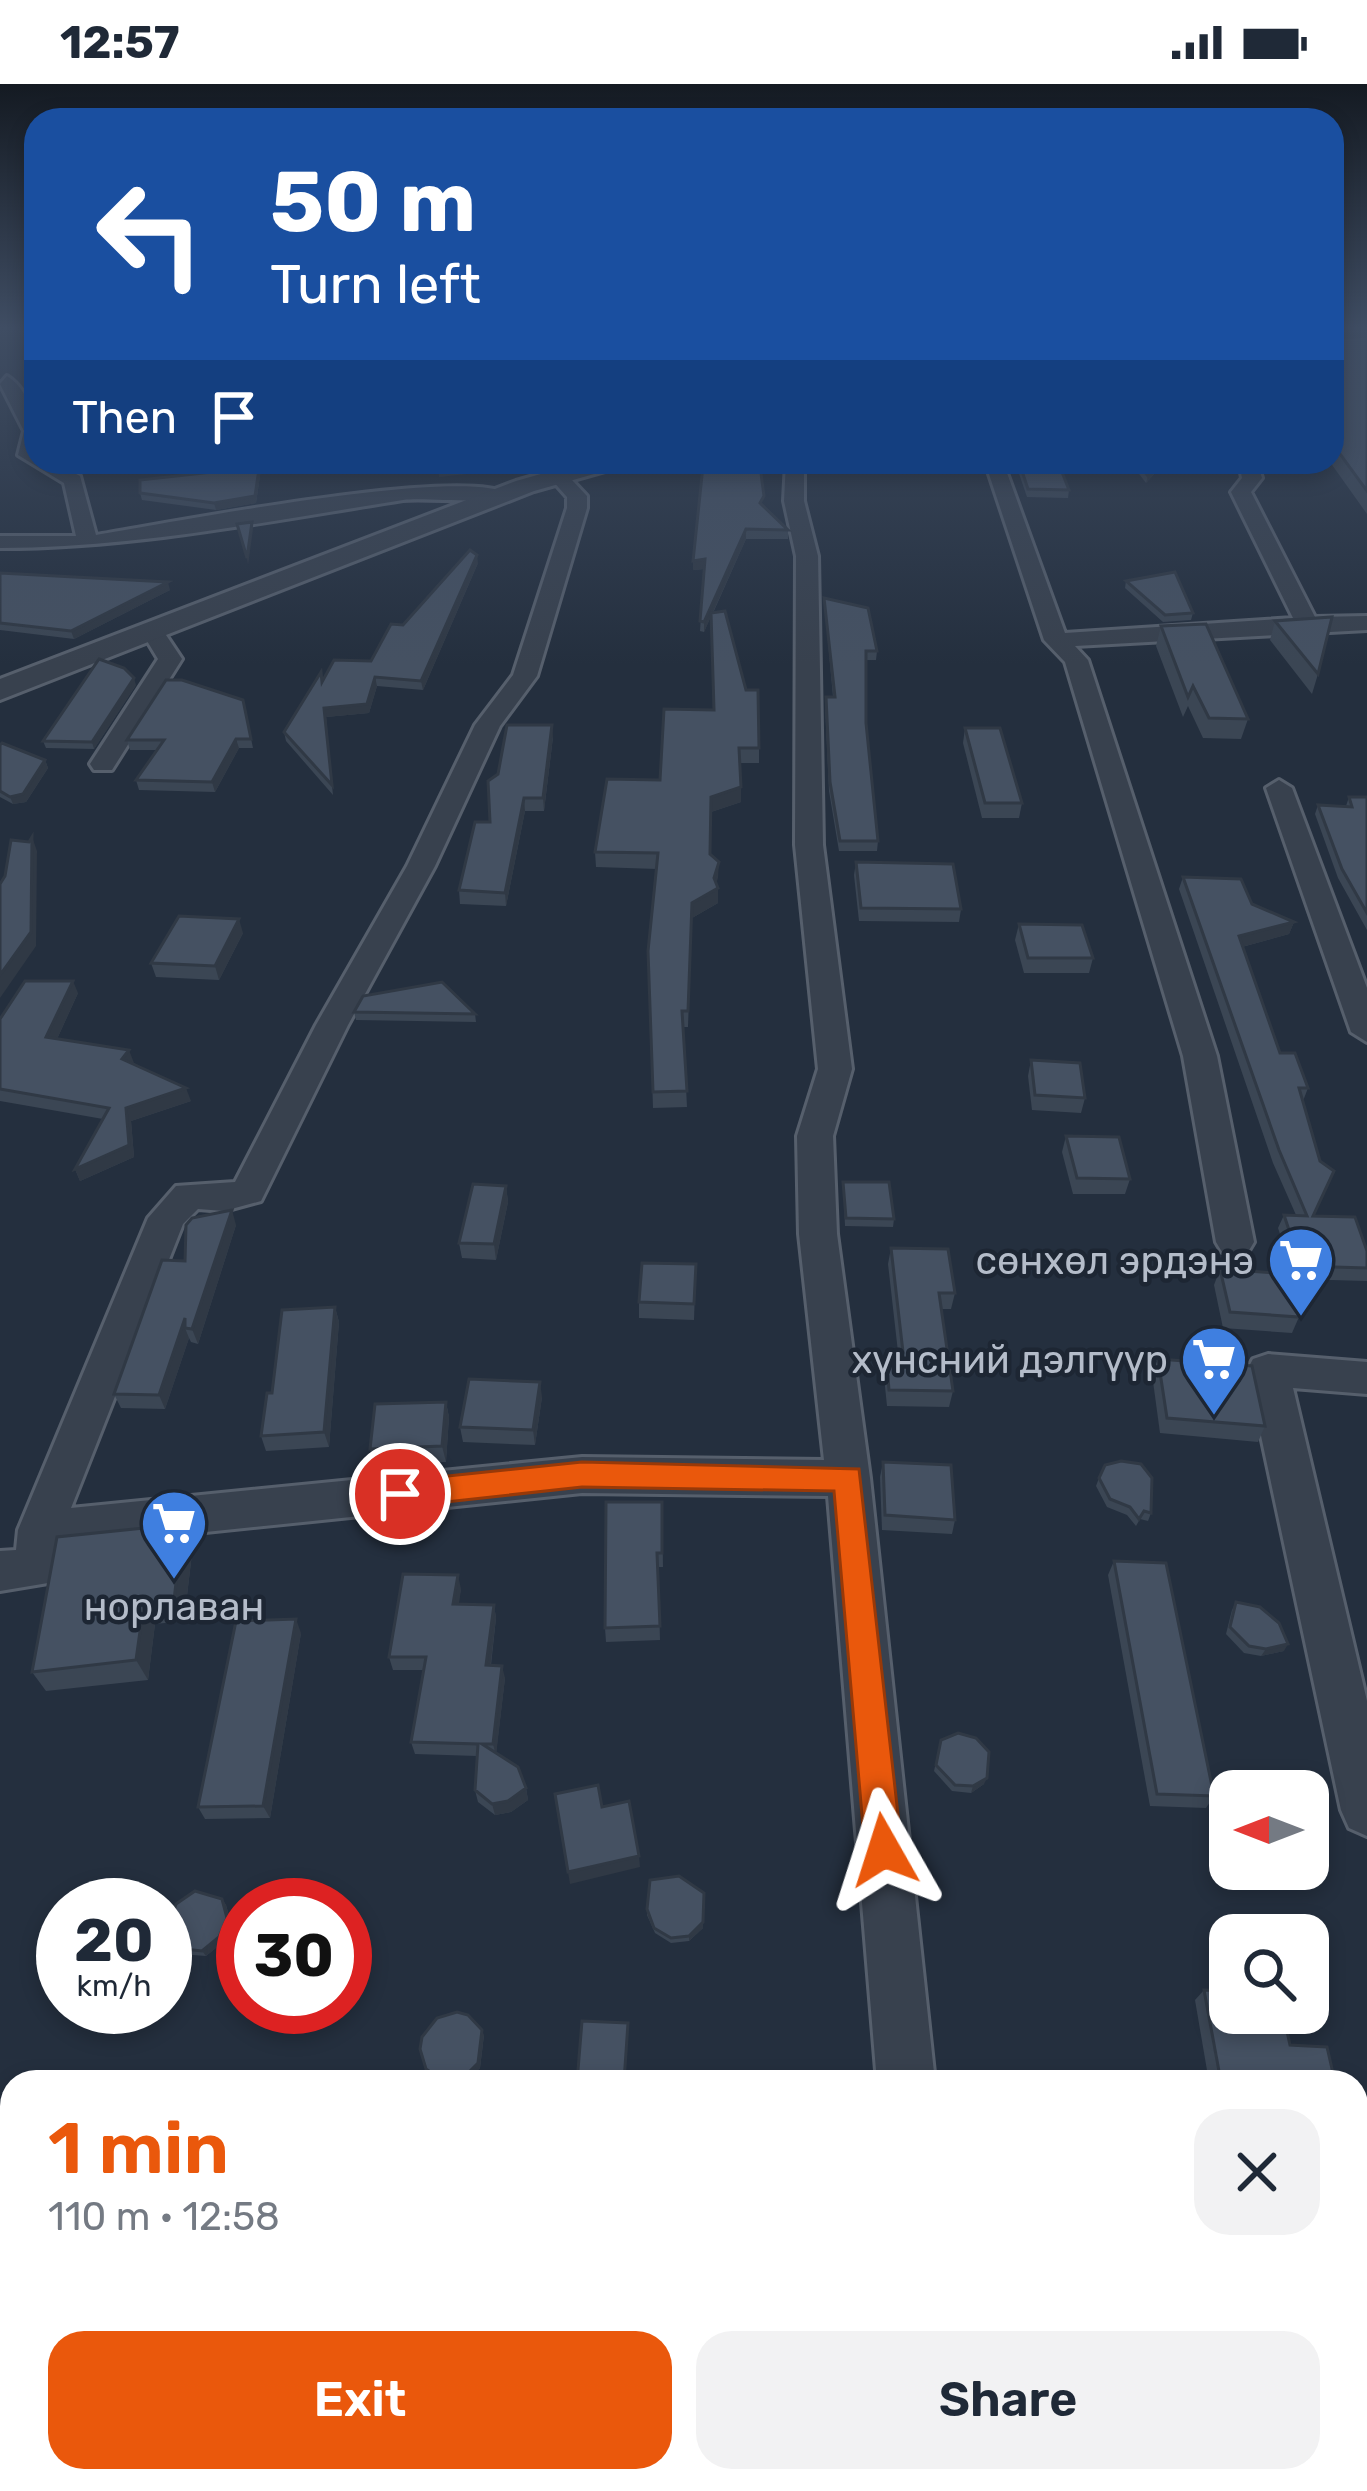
<!DOCTYPE html>
<html lang="en">
<head>
<meta charset="utf-8">
<style>
	body { margin:0; font-family:Rubik,sans-serif; background:#f2f2f3; color:#1f2937; height:100vh; display:flex; flex-direction:column; font-size:45px; white-space:nowrap }
	* { box-sizing:border-box; margin:0 }
	p { font-size:39px; color:#747a83 }
	.icon { flex:none; width:66px; height:66px; fill:none; stroke:currentColor; stroke-width:2; stroke-linecap:round; stroke-linejoin:round }
	.map { position:relative; flex:1; overflow:hidden }
	.side { position:absolute; left:0px; top:1986px; width:1368px; height:423px; display:flex; flex-direction:column; background:#fff; border-radius:36px 36px 0 0; box-shadow:0 6px 18px #0003 }
	.side>* { flex:none }
	.hud { position:absolute; left:24px; top:24px; width:1320px; height:366px; border-radius:36px; box-shadow:0 6px 18px #0003; background:#1a4fa0; color:#fff; overflow:hidden }
	.needle { width:78px; rotate:270deg }
	.buttons { position:absolute; left:1209px; top:1686px; display:grid; gap:24px }
	.buttons a { display:grid; place-items:center; width:120px; height:120px; border-radius:24px; background:#fff; box-shadow:0 6px 18px #0003; font-size:60px }
	.speed { position:absolute; left:36px; top:1794px; display:flex; gap:24px; font-size:60px; font-weight:700; text-align:center }
	.speed>* { display:grid; place-content:center; width:156px; height:156px; border-radius:50%; background:#fff; box-shadow:0 6px 18px #0003; line-height:1 }
	.speed small { font-size:30px; font-weight:400 }
	.speed .limit { border:18px solid #d22; background:#fff; color:#111 }
	.pin { position:absolute; display:grid; place-items:center; width:102px; height:102px; color:#fff; margin:-51px; border:6px solid #fff; border-radius:50%; box-shadow:0 3px 12px #0007 }
	.me { position:absolute; width:132px; margin:-66px; rotate:354deg; stroke-linejoin:round; filter:drop-shadow(0 0 9px #0008) }
	.turn { display:flex; align-items:center; gap:42px; height:252px; padding:0 48px; font-size:54px }
	.turn .icon { width:156px; height:156px; stroke-width:2.5 }
	.turn b { display:block; font-size:84px; line-height:102px }
	.then { display:flex; align-items:center; height:114px; padding:0 48px; background:#0003; gap:24px; font-size:45px }
	.round { display:grid; place-items:center; flex:none; width:126px; height:126px; border-radius:36px; background:#f2f2f3 }
	.overview { display:flex; align-items:center; justify-content:space-between; height:204px; padding:0 48px }
	h1 { font-size:72px; font-weight:600; line-height:90px; color:#ea580c }
	.action { display:flex; gap:24px; margin-top:auto; padding:24px 48px }
	.action a { flex:1; height:138px; border-radius:36px; background:#ea580c; color:#fff; font-size:48px; font-weight:600; line-height:138px; text-align:center }
	.action a+a { background:#f2f2f3; color:#1f2937 }
	.status { display:flex; justify-content:space-between; align-items:center; height:84px; padding:0 60px; background:#fff; direction:ltr }
	.status svg { height:33px; fill:currentColor }
	.map>svg:first-child { display:block }
	.lines { fill:none; stroke-linecap:round; stroke-linejoin:round }
	.minor-casing { stroke:#565f6c; stroke-width:6 }
	.tertiary-casing { stroke:#565f6c; stroke-width:6 }
	.minor { fill:#38414e; fill-rule:evenodd }
	.tertiary { fill:#38414e; fill-rule:evenodd }
	.wall { fill:#3b4654 }
	.shaded-wall { fill:#303945 }
	.building { fill:#455162; stroke:#303945; stroke-width:3 }
	.route { fill:#ea580c; stroke:#983908; stroke-width:3 }
	.labels { text-anchor:middle; stroke-width:9; stroke-linejoin:round; paint-order:stroke }
	.poi-label { font-size:39px; fill:#b4bcc9; stroke:#1d2633; text-anchor:end }
</style>
</head>
<body>
<div class="status"><b>12:57</b><svg viewBox="0 0 49 12"><path d="M0 12V9h3v3zM5 12V6h3v6zM10 12V3h3v9zM15 12V0h3v12zM26 1h20v11H26zM47 4h2v5h-2z"/></svg></div>
<div class="map">
<svg width="1367" height="2407" viewBox="0 0 1367 2407">
	<rect width="100%" height="100%" fill="#242f3e"/>
	<g class="lines">
		<g class="minor-casing">
			<g id="minor">
				<path d="M 7,292 C 35,310 36,347 36,378 L 53,378 L 80,392 L 96,451 C 164,440 468,380 511,411 C 496,422 428,413 403,416 C 269,437 135,464 0,464 L 0,452 L 76,452 L 64,399 L 18,371 L 24,347 L 0,300 Z"/>
				<polygon points="536,378 555,378 587,412 587,424 537,592 500,642 435,782 348,941 261,1117 224,1127 198,1125 183,1140 71,1424 582,1373 824,1376 799,1150 797,1052 818,985 795,761 796,472 784,417 786,378 804,378 804,417 818,472 823,761 852,985 833,1052 837,1150 870,1394 935,1998 877,1998 828,1412 582,1409 62,1463 54,1498 0,1507 0,1467 16,1466 18,1446 148,1134 176,1102 235,1098 316,941 407,782 475,641 513,591 567,424 567,413"/>
				<polygon points="985,378 1003,378 1065,549 1293,534 1231,408 1242,394 1239,378 1257,378 1262,394 1251,408 1315,533 1367,532 1367,546 1075,562 1088,576 1217,972 1254,1158 1248,1168 1235,1172 1222,1168 1216,1158 1183,972 1065,578 1044,556"/>
				<polygon points="152,540 160,542 182,575 112,686 94,686 90,680 158,575 141,547"/>
				<polygon points="1279,696 1292,704 1367,904 1367,958 1351,948 1266,704"/>
				<polygon points="1268,1270 1367,1278 1367,1310 1293,1304 1367,1617 1367,1752 1349,1744 1341,1726 1247,1286 1253,1275"/>
				<rect x="889" y="2397" width="68" height="10"/>
			</g>
		</g>
		<g class="tertiary-casing">
			<polygon id="tertiary" points="583,378 622,378 619,383 534,407 0,616 0,595 516,397"/>
		</g>
		<use href="#minor" class="minor"/>
		<use href="#tertiary" class="tertiary"/>
	</g>
	<g class="wall">
		<polygon points="1332,251 1336,255 1367,252 1367,430 1330,378 1332,378"/>
		<polygon points="1015,378 1058,378 1069,406 1068,414 1027,413"/>
		<polygon points="1130,378 1165,378 1146,399"/>
		<polygon points="261,385 256,419 216,426 142,416 140,409"/>
		<polygon points="763,422 788,446 788,455 746,455 713,529 759,664 759,679 740,679 741,718 711,728 710,770 719,778 716,800 718,804 718,819 692,834 688,943 683,943 687,1023 653,1024 648,867 657,785 596,783 595,768 660,696 713,626 711,532 704,548 700,547 704,485 693,486"/>
		<polygon points="478,479 423,606 377,602 369,629 326,633 333,711 286,657 284,648 322,598 371,577 403,541"/>
		<polygon points="0,489 170,506 74,555 0,546"/>
		<polygon points="1126,497 1193,529 1191,536 1163,538 1125,504"/>
		<polygon points="824,514 877,567 876,576 866,576 866,639 878,757 877,767 839,767 829,707 825,622 826,613 833,613"/>
		<polygon points="1275,537 1318,590 1312,610 1270,556"/>
		<polygon points="1161,542 1248,635 1241,655 1203,654 1188,622 1183,633 1156,562"/>
		<polygon points="136,601 94,665 46,664 43,657"/>
		<polygon points="243,616 253,664 239,664 215,708 139,706 136,696 157,666 130,666 127,656"/>
		<polygon points="965,644 1022,719 1019,734 982,734 963,659"/>
		<polygon points="553,653 544,727 525,727 506,822 460,820 459,806 490,738"/>
		<polygon points="0,661 45,676 48,684 26,718 13,720 0,713"/>
		<polygon points="1349,713 1367,713 1367,846 1338,794 1315,730 1318,721 1346,722"/>
		<polygon points="856,778 961,825 959,838 859,837 854,791"/>
		<polygon points="1183,793 1294,838 1289,850 1242,863 1280,969 1308,1004 1303,1017 1313,1132 1367,1167 1367,1197 1295,1195 1278,1144 1284,1131 1296,1131 1273,1079 1179,805"/>
		<polygon points="1019,840 1093,874 1089,889 1024,889 1015,856"/>
		<polygon points="243,849 219,896 156,893 151,879"/>
		<polygon points="78,909 57,955 134,979 191,1017 131,1037 134,1073 80,1097 75,1085 103,1035 0,1017 0,935"/>
		<polygon points="354,928 475,930 476,938 356,936"/>
		<polygon points="1031,976 1085,1014 1081,1029 1032,1026 1028,992"/>
		<polygon points="1066,1052 1130,1095 1125,1110 1073,1110 1062,1068"/>
		<polygon points="843,1098 894,1135 893,1143 845,1142"/>
		<polygon points="506,1102 508,1118 496,1176 462,1174 459,1159"/>
		<polygon points="236,1141 198,1260 191,1258 189,1254 165,1325 121,1324 114,1310 185,1177"/>
		<polygon points="891,1164 955,1209 951,1225 941,1225 953,1307 949,1323 887,1322 883,1283 886,1268 898,1268 888,1180"/>
		<polygon points="696,1180 694,1236 639,1234 639,1218"/>
		<polygon points="1220,1185 1299,1233 1292,1249 1223,1244 1214,1201"/>
		<polygon points="335,1223 339,1238 329,1363 266,1367 261,1352 272,1309"/>
		<polygon points="1158,1275 1265,1342 1258,1358 1160,1349 1152,1290"/>
		<polygon points="542,1313 535,1361 463,1358 460,1343"/>
		<polygon points="446,1318 449,1333 446,1378 374,1380 370,1365"/>
		<polygon points="883,1378 955,1436 952,1450 882,1446 880,1393"/>
		<polygon points="1099,1394 1151,1429 1148,1437 1140,1435 1136,1442 1127,1431 1107,1423 1096,1402"/>
		<polygon points="662,1418 663,1483 658,1483 660,1556 606,1558 605,1544"/>
		<polygon points="183,1440 193,1461 184,1537 155,1540 148,1596 46,1607 32,1588"/>
		<polygon points="1114,1477 1214,1712 1206,1724 1150,1722 1108,1491"/>
		<polygon points="461,1505 458,1520 494,1521 496,1534 491,1581 505,1594 496,1669 526,1704 528,1716 511,1728 495,1731 478,1718 475,1706 477,1672 415,1670 411,1658 424,1586 393,1586 389,1573"/>
		<polygon points="1236,1518 1284,1567 1261,1572 1244,1569 1226,1550 1232,1526"/>
		<polygon points="301,1549 270,1734 205,1735 198,1723"/>
		<polygon points="941,1656 984,1700 971,1709 952,1707 934,1687"/>
		<polygon points="222,1815 226,1821 231,1839 223,1858 206,1872 179,1870 175,1864"/>
		<polygon points="647,1825 703,1844 689,1857 671,1859 655,1849 647,1831"/>
		<polygon points="1204,1906 1290,1961 1335,1998 1209,1998 1195,1916"/>
		<polygon points="484,1951 480,1984 465,1998 440,1998 428,1990 426,1985"/>
		<polygon points="972,2397 1160,2397 1161,2407 973,2407"/>
	</g>
	<g class="shaded-wall">
		<polygon points="1332,243 1367,243 1332,249"/>
		<polygon points="260,378 261,385 256,419 216,426 214,419"/>
		<polygon points="485,378 486,388 439,393 438,382"/>
		<polygon points="1160,378 1165,378 1146,399 1148,392"/>
		<polygon points="252,438 253,445 248,481 247,474"/>
		<polygon points="746,445 746,455 704,548 704,538"/>
		<polygon points="477,471 478,479 423,606 421,597"/>
		<polygon points="705,475 704,485 693,486 693,477"/>
		<polygon points="168,498 170,506 74,555 71,547"/>
		<polygon points="375,593 377,602 369,629 326,633 333,711 324,624"/>
		<polygon points="134,594 136,601 94,665 92,658"/>
		<polygon points="552,641 553,653 544,727 543,714"/>
		<polygon points="236,655 239,664 215,708 212,698"/>
		<polygon points="45,676 48,684 26,718 13,720 10,713"/>
		<polygon points="741,703 741,718 711,728 711,713"/>
		<polygon points="524,714 525,727 506,822 505,809"/>
		<polygon points="32,753 37,767 36,862 0,914 0,891"/>
		<polygon points="719,778 718,794 714,806 718,804 718,819 692,834 688,943 692,819 714,794"/>
		<polygon points="239,835 243,849 219,896 215,882"/>
		<polygon points="1294,838 1289,850 1234,865 1239,852"/>
		<polygon points="73,897 78,909 52,966 46,953"/>
		<polygon points="129,966 134,979 127,988 122,975"/>
		<polygon points="186,1004 191,1017 131,1037 134,1073 80,1097 75,1085 126,1024"/>
		<polygon points="506,1102 508,1118 496,1176 494,1160"/>
		<polygon points="232,1126 236,1141 198,1260 192,1245"/>
		<polygon points="335,1223 339,1238 329,1363 324,1348"/>
		<polygon points="185,1234 185,1244 189,1254 165,1325 159,1311"/>
		<polygon points="540,1298 542,1313 535,1361 533,1346"/>
		<polygon points="446,1318 449,1333 446,1378 442,1362"/>
		<polygon points="183,1440 193,1461 184,1537 174,1516"/>
		<polygon points="458,1491 461,1505 457,1534 453,1520"/>
		<polygon points="144,1519 155,1540 148,1596 136,1576"/>
		<polygon points="494,1521 496,1534 489,1594 486,1581"/>
		<polygon points="296,1535 301,1549 270,1734 263,1722"/>
		<polygon points="1288,1560 1284,1567 1261,1572 1266,1565"/>
		<polygon points="502,1582 505,1594 496,1672 493,1660"/>
		<polygon points="987,1694 984,1700 971,1709 973,1702"/>
		<polygon points="526,1704 528,1716 511,1728 495,1731 492,1720"/>
		<polygon points="639,1772 640,1783 570,1800 568,1788"/>
		<polygon points="222,1815 226,1821 231,1839 223,1858 206,1872 202,1867"/>
		<polygon points="703,1838 703,1844 689,1857 689,1852"/>
		<polygon points="482,1946 484,1951 480,1984 463,1998 462,1995"/>
	</g>
	<g class="building">
		<polygon points="1332,251 1336,255 1367,252 1367,407 1332,359 1332,347 1337,347 1332,343"/>
		<polygon points="260,378 255,412 214,419 140,409 140,396 222,387 220,380"/>
		<polygon points="435,378 479,378 438,382"/>
		<polygon points="1019,378 1058,378 1069,406 1028,405"/>
		<polygon points="1137,378 1160,378 1148,392"/>
		<polygon points="703,382 760,382 764,412 760,419 788,446 746,445 704,538 700,537 705,475 693,477"/>
		<polygon points="252,438 247,474 237,440"/>
		<polygon points="470,466 477,471 421,597 375,593 367,620 324,624 332,701 284,648 321,588 322,598 334,576 371,577 391,540 403,541"/>
		<polygon points="1175,488 1193,529 1165,531 1126,497"/>
		<polygon points="0,489 168,498 71,547 0,539"/>
		<polygon points="824,514 868,524 877,567 866,567 866,639 878,757 840,757 830,698 826,613 835,613"/>
		<polygon points="725,527 746,606 758,606 759,664 739,664 741,703 711,713 710,770 719,778 714,794 718,804 692,819 688,927 682,927 687,1007 653,1008 648,867 658,769 595,768 607,695 660,696 664,625 714,626 711,529"/>
		<polygon points="1332,533 1318,590 1275,537"/>
		<polygon points="1206,540 1248,635 1209,634 1193,602 1188,613 1161,542"/>
		<polygon points="99,575 124,584 134,594 92,658 43,657"/>
		<polygon points="166,596 182,596 243,616 251,655 236,655 212,698 136,696 164,656 127,656"/>
		<polygon points="507,641 552,641 543,714 524,714 505,809 459,806 475,738 490,738 488,697 498,690"/>
		<polygon points="965,644 1000,644 1022,719 985,719"/>
		<polygon points="2,659 45,676 23,710 10,713 0,707 0,661"/>
		<polygon points="1349,713 1367,713 1367,829 1342,785 1318,721 1352,723"/>
		<polygon points="32,753 31,848 0,891 0,800 5,792 11,756 29,758"/>
		<polygon points="856,778 953,780 961,825 861,824"/>
		<polygon points="1183,793 1241,795 1252,820 1294,838 1239,852 1280,969 1295,969 1308,1004 1299,1004 1320,1077 1334,1087 1313,1132 1355,1133 1367,1167 1367,1184 1301,1182 1284,1131 1307,1132 1279,1066"/>
		<polygon points="179,832 239,835 215,882 151,879"/>
		<polygon points="1019,840 1082,841 1093,874 1028,874"/>
		<polygon points="25,897 73,897 46,953 129,966 122,975 186,1004 126,1024 129,1061 75,1085 109,1024 0,1005 0,935"/>
		<polygon points="442,898 475,930 354,928 363,912"/>
		<polygon points="1031,976 1080,979 1085,1014 1035,1011"/>
		<polygon points="1066,1052 1119,1053 1130,1095 1077,1094"/>
		<polygon points="843,1098 889,1098 894,1135 846,1134"/>
		<polygon points="473,1100 506,1102 494,1160 459,1159"/>
		<polygon points="232,1126 192,1245 185,1244 185,1234 159,1311 114,1310 162,1176 185,1177 186,1141 192,1134"/>
		<polygon points="891,1164 948,1165 955,1209 939,1209 953,1307 889,1306 886,1268 903,1268"/>
		<polygon points="642,1179 696,1180 694,1220 639,1218"/>
		<polygon points="1220,1185 1288,1190 1299,1233 1230,1228"/>
		<polygon points="335,1223 324,1348 261,1352 267,1309 272,1309 282,1226"/>
		<polygon points="1158,1275 1252,1282 1265,1342 1167,1334"/>
		<polygon points="469,1295 540,1298 533,1346 460,1343"/>
		<polygon points="446,1318 442,1362 370,1365 375,1320"/>
		<polygon points="1121,1377 1141,1380 1152,1394 1151,1429 1144,1427 1139,1435 1130,1423 1110,1415 1099,1394 1105,1381"/>
		<polygon points="883,1378 951,1381 955,1436 885,1431"/>
		<polygon points="606,1418 662,1418 662,1469 657,1469 660,1542 605,1544"/>
		<polygon points="183,1440 174,1516 144,1519 136,1576 32,1588 57,1453"/>
		<polygon points="1114,1477 1166,1479 1214,1712 1157,1710"/>
		<polygon points="403,1490 458,1491 453,1520 494,1521 486,1581 502,1582 493,1660 482,1660 518,1683 526,1704 508,1717 492,1720 475,1706 478,1660 411,1658 426,1573 389,1573"/>
		<polygon points="1236,1518 1260,1523 1279,1539 1288,1560 1266,1565 1249,1562 1230,1543"/>
		<polygon points="296,1535 263,1722 198,1723 236,1537"/>
		<polygon points="958,1649 976,1654 989,1668 987,1694 973,1702 955,1701 936,1681 941,1656"/>
		<polygon points="598,1701 602,1723 629,1717 639,1772 568,1788 555,1710"/>
		<polygon points="679,1792 704,1809 703,1838 689,1852 671,1854 654,1844 647,1825 650,1796"/>
		<polygon points="195,1807 222,1815 227,1834 219,1853 202,1867 175,1864 166,1849 176,1820"/>
		<polygon points="1204,1906 1230,1907 1230,1929 1283,1929 1290,1961 1327,1963 1335,1998 1221,1998"/>
		<polygon points="457,1928 468,1931 482,1946 478,1979 462,1995 442,1996 426,1985 420,1965 422,1953 437,1934"/>
		<polygon points="582,1937 628,1939 624,1998 577,1998"/>
		<polygon points="981,2397 1160,2397 1161,2407 982,2407"/>
		<polygon points="614,2402 640,2402 649,2407 611,2407"/>
	</g>
	<linearGradient id="sky" x2="0" y2="1"><stop stop-color="#141a22"/><stop offset="0.42" stop-color="#3f4d63"/><stop offset="1" stop-color="#3f4d63" stop-opacity="0"/></linearGradient>
	<rect width="1367" height="580" fill="url(#sky)"/>
	<polygon class="route" points="582,1378 859,1385 902,1766 897,1779 884,1784 871,1779 865,1766 834,1407 582,1403 400,1423 390,1419 385,1410 390,1401 400,1397"/>
	<defs>
		<g id="supermarket-pin" transform="scale(3.45)"><path d="M0 17L-7.5 6A9.5 9.5 0 1 1 7.5 6Z" fill="#3f7fe0" stroke="#1d2633"/><path d="M-6-5.5h2.5l.6 2H6L4.5 2H-2.5L-4.4-4H-6ZM-1.5 3.2a1.3 1.3 0 1 0 .1 0ZM3 3.2a1.3 1.3 0 1 0 .1 0Z" fill="#fff"/></g>
	</defs>
	<g fill-rule="evenodd">
		<use href="#supermarket-pin" x="1301" y="1176"/>
		<use href="#supermarket-pin" x="1214" y="1275"/>
		<use href="#supermarket-pin" x="174" y="1439"/>
	</g>
	<g class="labels">
		<g class="poi-label">
			<text x="1254" y="1190">сөнхөл эрдэнэ</text>
			<text x="1168" y="1289">хүнсний дэлгүүр</text>
			<text x="174" y="1536" text-anchor="middle">норлаван</text>
		</g>
	</g>
</svg>
<div class="buttons">
<a><svg class="needle" viewBox="-14 -14 28 28"><path d="M0-13l5 13h-10z" fill="#e53935"/><path d="M0 13l5-13h-10z" fill="#747a83"/></svg></a>
<a><svg class="icon" aria-label="search" viewBox="0 0 24 24"><circle cx="10" cy="10" r="6"/><path d="M15 15l6 6"/></svg></a>
</div>
<div class="speed"><div>20<small>km/h</small></div><div class="limit">30</div></div>
<div class="pin" style="left:400px;top:1410px;background:#d93025"><svg class="icon" aria-label="arrive" viewBox="0 0 24 24"><path d="M6 21V4h12l-3 4 3 4H6"/></svg></div>
<svg class="me" style="left:884px;top:1766px" viewBox="-20 -20 40 40"><path d="M0-17L14 15 0 8-14 15z" fill="#ea580c" stroke="#fff" stroke-width="4"/></svg>
<div class="hud">
<div class="turn"><svg class="icon" aria-label="left" viewBox="0 0 24 24"><path d="M17 20v-9H6M10 6l-5 5 5 5"/></svg><div><b>50 m</b>Turn left</div></div>
<div class="then">Then<svg class="icon" aria-label="arrive" viewBox="0 0 24 24"><path d="M6 21V4h12l-3 4 3 4H6"/></svg></div>
</div>
<section class="side">
<div class="overview"><div><h1>1 min</h1><p>110 m · 12:58</p></div><a class="round"><svg class="icon" aria-label="close" viewBox="0 0 24 24"><path d="M6 6l12 12M18 6L6 18"/></svg></a></div>
<div class="action"><a>Exit</a><a>Share</a></div>
</section>
</div>
</body>
</html>
